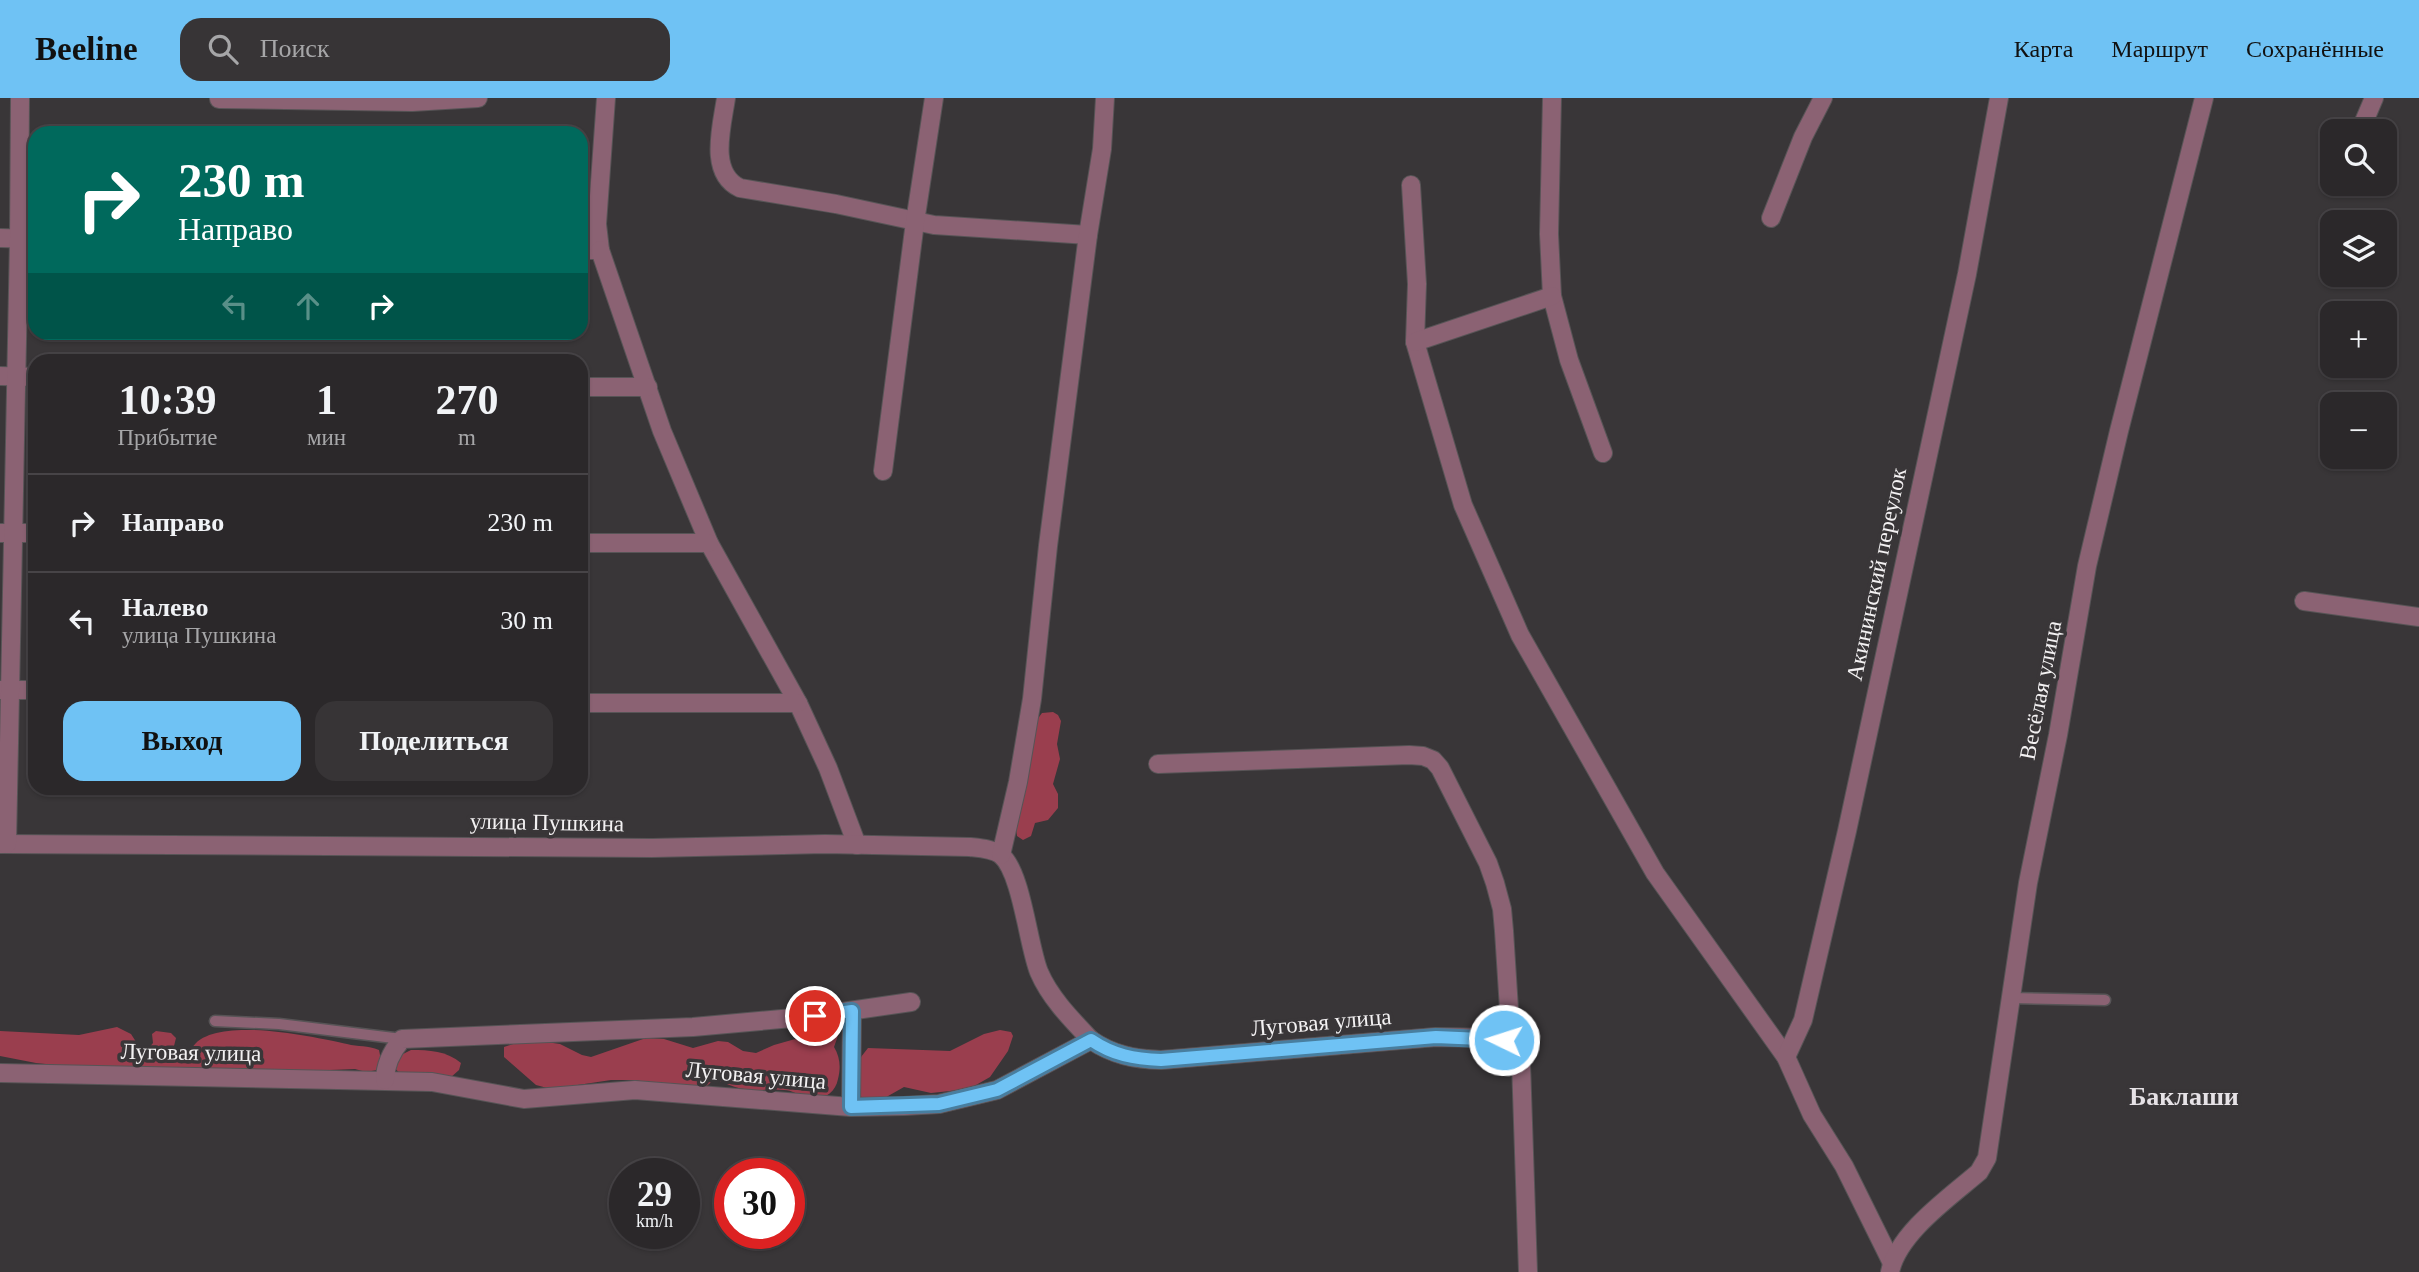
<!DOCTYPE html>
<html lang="ru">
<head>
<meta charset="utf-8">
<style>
	body { margin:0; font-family:Georgia,serif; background:#373436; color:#f1f3f6; height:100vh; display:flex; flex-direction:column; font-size:26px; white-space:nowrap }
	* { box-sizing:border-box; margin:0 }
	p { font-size:23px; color:#a6a6a8 }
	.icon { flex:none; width:38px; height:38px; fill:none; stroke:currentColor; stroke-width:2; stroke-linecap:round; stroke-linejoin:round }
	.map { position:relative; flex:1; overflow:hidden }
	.side { position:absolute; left:28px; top:256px; width:560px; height:441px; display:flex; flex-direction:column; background:#2b282a; border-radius:21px; box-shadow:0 2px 5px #0004,0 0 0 2px #474447 }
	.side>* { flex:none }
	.hud { position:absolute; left:28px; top:28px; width:560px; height:214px; border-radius:21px; box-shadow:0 2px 5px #0004,0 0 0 2px #474447; background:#00695c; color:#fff; overflow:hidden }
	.controls { position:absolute; left:2320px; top:21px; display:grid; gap:14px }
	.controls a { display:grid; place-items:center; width:77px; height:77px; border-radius:14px; background:#2b282a; box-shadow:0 2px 5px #0004,0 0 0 2px #474447; font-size:35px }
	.speed { position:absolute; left:609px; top:1060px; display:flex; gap:14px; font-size:35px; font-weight:700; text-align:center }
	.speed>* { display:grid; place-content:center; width:91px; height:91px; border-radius:50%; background:#2b282a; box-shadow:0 2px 5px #0004,0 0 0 2px #474447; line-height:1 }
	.speed small { font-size:18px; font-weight:400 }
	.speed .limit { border:10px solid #d22; background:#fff; color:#111 }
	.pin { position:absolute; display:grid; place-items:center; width:60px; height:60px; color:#fff; margin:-30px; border:4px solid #fff; border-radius:50%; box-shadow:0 2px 7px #0007 }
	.me { position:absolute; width:77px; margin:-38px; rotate:274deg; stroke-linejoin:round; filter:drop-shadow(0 0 5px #0008) }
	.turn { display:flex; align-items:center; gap:24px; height:147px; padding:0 35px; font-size:32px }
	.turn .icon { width:91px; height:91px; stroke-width:2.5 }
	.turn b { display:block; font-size:49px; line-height:60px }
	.lanes { display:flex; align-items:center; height:66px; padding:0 35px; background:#0003; justify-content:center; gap:35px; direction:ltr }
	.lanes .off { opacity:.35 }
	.eta { display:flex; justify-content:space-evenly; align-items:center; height:119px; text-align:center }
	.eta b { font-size:42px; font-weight:600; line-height:49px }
	.primary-button { display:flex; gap:14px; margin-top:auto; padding:14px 35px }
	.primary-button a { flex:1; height:80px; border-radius:21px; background:#6fc2f4; color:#111; font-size:28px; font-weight:600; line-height:80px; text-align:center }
	.primary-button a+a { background:#373436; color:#f1f3f6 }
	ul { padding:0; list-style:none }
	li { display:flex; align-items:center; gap:21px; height:98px; padding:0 35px; border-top:2px solid #474447 }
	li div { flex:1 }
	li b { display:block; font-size:26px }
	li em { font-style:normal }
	header { display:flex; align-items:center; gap:42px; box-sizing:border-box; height:98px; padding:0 35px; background:#6fc2f4; color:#111 }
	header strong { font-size:33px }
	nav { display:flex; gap:38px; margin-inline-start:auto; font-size:24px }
	.search { width:490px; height:63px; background:#373436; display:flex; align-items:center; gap:18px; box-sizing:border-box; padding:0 24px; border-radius:21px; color:#a6a6a8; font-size:26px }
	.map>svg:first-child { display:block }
	.green { fill:#9a3e4e }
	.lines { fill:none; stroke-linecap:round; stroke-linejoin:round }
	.lane-casing { stroke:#575456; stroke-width:13 }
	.street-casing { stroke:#575456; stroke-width:20 }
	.lane { stroke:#8b6273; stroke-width:10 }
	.street { stroke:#8b6273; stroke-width:18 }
	.route-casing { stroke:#487e9f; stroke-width:18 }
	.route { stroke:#6fc2f4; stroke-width:12 }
	.labels { text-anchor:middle; stroke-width:7; stroke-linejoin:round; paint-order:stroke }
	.street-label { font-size:23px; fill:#f3f1f2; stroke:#393638 }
	.quarter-label { font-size:26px; font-weight:bold; fill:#e6e2e6; stroke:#393638 }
</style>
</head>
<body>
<header>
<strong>Beeline</strong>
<div class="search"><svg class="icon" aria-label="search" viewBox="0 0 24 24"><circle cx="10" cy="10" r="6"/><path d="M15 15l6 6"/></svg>Поиск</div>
<nav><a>Карта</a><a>Маршрут</a><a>Сохранённые</a></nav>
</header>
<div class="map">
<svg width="2419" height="1174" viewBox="0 0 2419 1174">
	<rect width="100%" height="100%" fill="#393638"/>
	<g class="green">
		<polygon points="1053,614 1058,617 1061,623 1057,646 1060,661 1053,686 1058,696 1058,710 1048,722 1035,725 1031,738 1023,742 1017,738 1016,731 1036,623 1042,615"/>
		<path d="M 836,925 L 841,929 L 834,949 C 840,959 841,969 838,981 C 835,997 820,1004 805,999 C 798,997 792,992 784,992 C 752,991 747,996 715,981 L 703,991 L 633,982 L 611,982 L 551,991 L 536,987 L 504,959 L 504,949 L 516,945 L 546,944 L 560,946 L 582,957 L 591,959 L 646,940 L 664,941 L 693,950 L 718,943 L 728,944 L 743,953 L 756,955 L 774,947 L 813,936 L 828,926 Z"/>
		<path d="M 117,929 L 131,936 L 140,950 L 148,951 L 153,945 L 152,936 L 156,933 L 171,935 L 176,940 L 174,948 L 181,952 L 192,950 C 212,916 314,939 347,946 C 358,949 368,947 379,952 L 381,962 L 377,972 L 366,974 L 355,971 L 306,973 L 74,969 L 36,965 L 0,958 L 0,933 L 79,937 Z"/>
		<polygon points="1000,932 1011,934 1013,938 1008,953 990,979 969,991 931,995 904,989 881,1002 863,1001 856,992 861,959 868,950 950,953 984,936"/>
		<path d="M 411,952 C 429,952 447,953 461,965 L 459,972 L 450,980 L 401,977 L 394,969 L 399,958 Z"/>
	</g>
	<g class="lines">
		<g class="lane-casing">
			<g id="lane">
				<polyline points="2011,900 2105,902"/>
				<polyline points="215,923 279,926 402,941"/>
			</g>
		</g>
		<g class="street-casing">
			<g id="street">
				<path d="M 726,0 C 722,28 708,75 740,90 L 836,106 L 934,127 L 1088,137"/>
				<polyline points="1552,0 1549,136 1552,198 1569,262 1603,355"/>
				<polyline points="219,1 412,4 478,0"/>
				<polyline points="2360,33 2374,0"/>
				<polyline points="1411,87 1417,186 1415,244 1463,407 1520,537 1655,775 1786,959 1812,1017 1844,1068 1892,1165"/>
				<polyline points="1771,120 1803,39 1823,0"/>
				<polyline points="0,140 35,141"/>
				<polyline points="581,152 600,152 597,126 606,0"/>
				<polyline points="600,152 662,333 709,445 798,605 828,670 857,747"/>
				<polyline points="1415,244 1552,198"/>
				<polyline points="0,278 35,279"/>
				<polyline points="581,289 648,289"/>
				<polyline points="883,373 915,124 934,0"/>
				<polyline points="0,435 35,435"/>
				<polyline points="581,445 709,445"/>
				<polyline points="2304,503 2419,519"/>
				<polyline points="0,592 35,592"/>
				<polyline points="581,605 798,605"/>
				<polyline points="1158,666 1409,657 1423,658 1433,662 1440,670 1488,765 1495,785 1502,811 1504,833 1509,911 1504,942"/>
				<path d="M 0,746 L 652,750 L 825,746 L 970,749 C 979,750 994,751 1001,757 C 1022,775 1028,847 1039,874 C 1050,900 1072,922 1091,942"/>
				<polyline points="7,746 19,141 20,0"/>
				<polyline points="1001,757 1018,684 1032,601 1048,448 1088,137 1102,51 1105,0"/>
				<polyline points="1786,959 1803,922 1847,733 1967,176 1999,0"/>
				<path d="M 0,975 L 432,984 L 524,1001 L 635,992 L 851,1009 L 904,1008 L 939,1006 L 997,992 L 1091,942 C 1113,957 1134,961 1161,962 L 1436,939 L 1491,940 L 1511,946 L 1521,965 L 1528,1174"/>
				<path d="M 385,982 C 385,966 392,953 402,941 L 693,929 L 815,918 L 911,904"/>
				<polyline points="851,1009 852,913"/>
				<path d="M 1890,1174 C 1898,1135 1950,1099 1979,1074 L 1987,1060 L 2028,785 L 2058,637 L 2087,468 L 2119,333 L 2204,0"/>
			</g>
		</g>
		<use href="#lane" class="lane"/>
		<use href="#street" class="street"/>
	</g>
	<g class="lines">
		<g class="route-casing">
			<path id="route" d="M 815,918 L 852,913 L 851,1009 L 939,1006 L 997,992 L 1091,942 C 1113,957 1134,961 1161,962 L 1436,939 L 1504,942"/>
		</g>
		<use href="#route" class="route"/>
	</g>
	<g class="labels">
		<g class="street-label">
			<text transform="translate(1876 476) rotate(-78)" y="8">Акининский переулок</text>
			<text transform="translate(2040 592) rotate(-79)" y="8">Весёлая улица</text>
			<text transform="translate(547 724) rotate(1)" y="8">улица Пушкина</text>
			<text transform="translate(1321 924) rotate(-5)" y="8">Луговая улица</text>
			<text transform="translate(191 954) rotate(1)" y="8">Луговая улица</text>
			<text transform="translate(756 977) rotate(5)" y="8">Луговая улица</text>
		</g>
		<g class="quarter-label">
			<text x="2184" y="1007">Баклаши</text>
		</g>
	</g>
</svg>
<div class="controls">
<a><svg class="icon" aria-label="search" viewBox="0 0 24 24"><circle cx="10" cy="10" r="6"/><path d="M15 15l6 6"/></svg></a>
<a><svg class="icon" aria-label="layers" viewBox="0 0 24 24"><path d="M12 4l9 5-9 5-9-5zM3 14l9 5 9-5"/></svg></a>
<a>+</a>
<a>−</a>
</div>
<div class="speed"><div>29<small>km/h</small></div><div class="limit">30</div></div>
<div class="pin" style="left:815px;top:918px;background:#d93025"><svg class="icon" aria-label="arrive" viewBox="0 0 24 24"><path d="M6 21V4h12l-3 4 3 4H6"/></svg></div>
<svg class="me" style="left:1504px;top:942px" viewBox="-20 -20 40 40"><circle r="17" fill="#6fc2f4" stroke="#fff" stroke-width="3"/><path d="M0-11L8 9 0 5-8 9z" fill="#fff"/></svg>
<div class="hud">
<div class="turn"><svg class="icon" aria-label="right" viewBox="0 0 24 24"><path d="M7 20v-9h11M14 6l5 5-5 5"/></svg><div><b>230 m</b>Направо</div></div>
<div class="lanes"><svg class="icon off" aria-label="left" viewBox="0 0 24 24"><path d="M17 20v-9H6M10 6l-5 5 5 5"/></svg><svg class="icon off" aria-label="ahead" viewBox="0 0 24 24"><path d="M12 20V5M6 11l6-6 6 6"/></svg><svg class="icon" aria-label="right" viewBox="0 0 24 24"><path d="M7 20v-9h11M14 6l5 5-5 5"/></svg></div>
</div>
<section class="side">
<div class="eta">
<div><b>10:39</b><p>Прибытие</p></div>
<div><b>1</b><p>мин</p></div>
<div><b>270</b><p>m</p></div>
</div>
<ul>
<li><svg class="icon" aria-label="right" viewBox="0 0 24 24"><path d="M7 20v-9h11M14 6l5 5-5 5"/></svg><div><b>Направо</b></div><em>230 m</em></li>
<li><svg class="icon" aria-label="left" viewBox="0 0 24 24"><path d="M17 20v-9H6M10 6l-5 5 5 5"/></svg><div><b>Налево</b><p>улица Пушкина</p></div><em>30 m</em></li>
</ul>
<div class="primary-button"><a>Выход</a><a>Поделиться</a></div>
</section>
</div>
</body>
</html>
